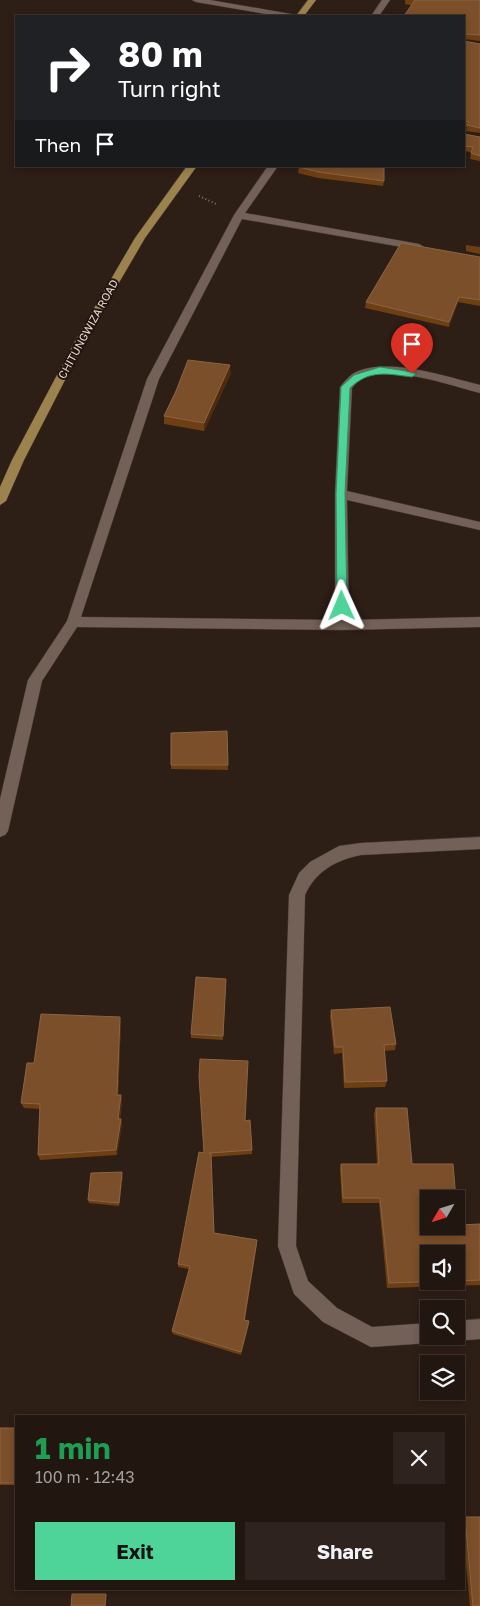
<!DOCTYPE html>
<html lang="en">
<head>
<meta charset="utf-8">
<style>
	body { margin:0; font-family:"Golos Text",sans-serif; background:#2e231e; color:#f1f3f6; height:100vh; display:flex; flex-direction:column; font-size:19px; white-space:nowrap }
	* { box-sizing:border-box; margin:0 }
	p { font-size:16px; color:#a29f9f }
	.icon { flex:none; width:28px; height:28px; fill:none; stroke:currentColor; stroke-width:2; stroke-linecap:round; stroke-linejoin:round }
	.map { position:relative; flex:1; overflow:hidden }
	.details { position:absolute; left:15px; top:1415px; width:450px; height:175px; display:flex; flex-direction:column; background:#221610; border-radius:0px; box-shadow:0 2px 8px #0003,0 0 0 1px #3f3530 }
	.details>* { flex:none }
	.guide { position:absolute; left:15px; top:15px; width:450px; height:152px; border-radius:0px; box-shadow:0 2px 8px #0003,0 0 0 1px #3f3530; background:#202124; color:#fff; overflow:hidden }
	.needle { width:32px; rotate:231deg }
	.tools { position:absolute; left:420px; top:1190px; display:grid; gap:10px }
	.tools a { display:grid; place-items:center; width:45px; height:45px; border-radius:0px; background:#221610; box-shadow:0 2px 8px #0003,0 0 0 1px #3f3530; font-size:25px }
	.pin { position:absolute; display:grid; place-items:center; width:42px; height:42px; color:#fff; margin:-51px -21px; border-radius:50% 50% 50% 0; rotate:-45deg; box-shadow:0 0 5px #0007 }
	.pin .icon { rotate:45deg }
	.me { position:absolute; width:55px; margin:-28px; rotate:359deg; stroke-linejoin:round; filter:drop-shadow(0 0 4px #0008) }
	.turn { display:flex; align-items:center; gap:18px; height:105px; padding:0 20px; font-size:22px }
	.turn .icon { width:65px; height:65px; stroke-width:2.5 }
	.turn b { display:block; font-size:35px; line-height:42px }
	.then { display:flex; align-items:center; height:48px; padding:0 20px; background:#0003; gap:10px; font-size:19px }
	.round { display:grid; place-items:center; flex:none; width:52px; height:52px; border-radius:0px; background:#2e231e }
	.headline { display:flex; align-items:center; justify-content:space-between; height:85px; padding:0 20px }
	h1 { font-size:30px; font-weight:700; line-height:38px; color:#1e9e55 }
	.cta { display:flex; gap:10px; margin-top:auto; padding:10px 20px }
	.cta a { flex:1; height:58px; border-radius:0px; background:#4ed399; color:#111; font-size:20px; font-weight:700; line-height:58px; text-align:center }
	.cta a+a { background:#2e231e; color:#f1f3f6 }
	.map>svg:first-child { display:block }
	.lines { fill:none; stroke-linecap:round; stroke-linejoin:round }
	.lane-casing { stroke:#463935; stroke-width:1 }
	.street-casing { stroke:#463935; stroke-width:1 }
	.primary-casing { stroke:#463935; stroke-width:1 }
	.path { stroke:#82756f; stroke-width:2; stroke-dasharray:1 2.5; stroke-linecap:butt }
	.lane { fill:#736158; fill-rule:evenodd }
	.street { fill:#736158; fill-rule:evenodd }
	.primary { fill:#9c834d; fill-rule:evenodd }
	.wall { fill:#6f3f14 }
	.shaded-wall { fill:#4f2b0c }
	.building { fill:#7b4f29; stroke:#8c6444 }
	.route { fill:#4ed399; stroke:#338963 }
	.labels { text-anchor:middle; stroke-width:4; stroke-linejoin:round; paint-order:stroke }
	.far-street-label { font-size:11px; fill:#e3d8d3; stroke:#23140d }
</style>
</head>
<body>
<div class="map">
<svg width="480" height="1606" viewBox="0 0 480 1606">
	<rect width="100%" height="100%" fill="#2d1e16"/>
	<g class="lines">
		<g class="lane-casing">
			<polygon id="lane" points="192,0 210,0 291,14 295,16 278,16 196,2"/>
		</g>
		<g class="street-casing">
			<g id="street">
				<polygon points="382,0 390,0 379,16 371,16"/>
				<path d="M 268,166 L 278,166 L 245,213 L 419,244 L 424,247 L 419,250 L 242,219 L 159,379 L 81,617 L 335,620 L 335,494 L 340,387 C 344,382 349,376 354,373 C 387,356 446,377 480,385 L 480,393 C 449,385 394,365 363,378 C 359,380 355,384 352,388 L 347,491 L 480,522 L 480,530 L 347,500 L 349,620 L 480,617 L 480,627 L 342,630 L 77,627 L 42,681 L 8,831 L 5,835 L 0,837 L 0,799 L 28,680 L 67,621 L 147,379 L 234,215 Z"/>
				<path d="M 480,837 L 480,849 L 361,855 C 336,860 316,871 305,895 L 296,1246 L 308,1281 L 337,1308 L 372,1327 L 429,1323 L 429,1336 L 437,1336 L 436,1340 L 429,1343 L 371,1347 L 323,1322 L 294,1294 L 278,1246 L 289,895 L 299,873 L 310,862 L 339,846 L 361,843 Z"/>
				<polygon points="480,1319 480,1339 456,1341 449,1338 448,1336 456,1336 456,1321"/>
			</g>
		</g>
		<g class="primary-casing">
			<g id="primary">
				<polygon points="308,0 316,0 304,16 296,16"/>
				<polygon points="187,166 197,166 145,238 85,341 24,460 6,501 0,505 0,487 12,460 75,341 135,238"/>
			</g>
		</g>
		<polyline class="path" points="199,196 218,205"/>
		<use href="#lane" class="lane"/>
		<use href="#street" class="street"/>
		<use href="#primary" class="primary"/>
	</g>
	<g class="wall">
		<polygon points="405,0 480,0 480,41 464,39 464,16 405,4"/>
		<polygon points="464,41 480,44 480,133 466,131 467,127 464,127"/>
		<polygon points="464,134 480,137 480,161 470,159 471,152 464,151"/>
		<polygon points="299,167 384,181 383,186 318,178 298,173"/>
		<polygon points="466,245 480,247 480,254 466,251"/>
		<polygon points="480,257 480,306 458,302 449,327 365,308 366,302"/>
		<polygon points="231,373 204,431 164,424 164,416"/>
		<polygon points="227,731 228,770 171,769 171,765"/>
		<polygon points="226,979 223,1040 191,1038 191,1034"/>
		<polygon points="331,1010 396,1044 395,1050 384,1051 387,1081 385,1087 344,1088 342,1053 334,1054 330,1016"/>
		<polygon points="120,1017 121,1023 118,1095 121,1095 122,1101 120,1119 121,1119 122,1124 117,1155 40,1160 38,1155 40,1109 24,1108 21,1103 34,1063"/>
		<polygon points="376,1108 412,1164 458,1225 480,1224 480,1285 387,1288 379,1203 342,1203 340,1169 341,1164 377,1164 374,1114"/>
		<polygon points="245,1121 252,1150 252,1154 211,1157 214,1233 257,1244 245,1320 249,1321 249,1324 241,1355 173,1334 172,1331 189,1269 178,1267 178,1264 204,1153"/>
		<polygon points="123,1175 119,1206 89,1203 88,1200"/>
		<rect x="0" y="1428" width="16" height="57"/>
		<polygon points="465,1517 480,1606 470,1606 464,1543 464,1518"/>
	</g>
	<g class="shaded-wall">
		<polygon points="459,297 458,302 449,327 449,322"/>
		<polygon points="230,365 231,373 204,431 204,423"/>
		<polygon points="120,1017 121,1023 118,1101 117,1095"/>
		<polygon points="121,1095 122,1101 119,1124 118,1119"/>
		<polygon points="121,1119 122,1124 117,1155 116,1150"/>
		<polygon points="122,1172 123,1175 119,1206 119,1203"/>
		<polygon points="249,1321 249,1324 241,1355 241,1352"/>
		<polygon points="106,1594 107,1595 106,1606 105,1606"/>
	</g>
	<g class="building">
		<polygon points="415,0 480,0 480,35 464,34 464,16 404,16"/>
		<polygon points="464,41 480,44 480,128 467,125 469,122 464,121"/>
		<polygon points="464,134 480,137 480,156 471,153 473,147 464,146"/>
		<polygon points="299,166 384,166 384,181 318,172 299,167"/>
		<polygon points="401,243 480,257 480,300 459,297 449,322 366,302"/>
		<polygon points="188,360 230,365 204,423 164,416 176,391"/>
		<polygon points="227,731 228,765 171,765 171,733"/>
		<polygon points="196,977 226,979 223,1036 191,1034"/>
		<polygon points="390,1007 396,1044 384,1045 387,1081 345,1082 343,1047 335,1047 331,1010"/>
		<polygon points="41,1014 120,1017 117,1095 121,1095 118,1119 121,1119 116,1150 38,1155 40,1104 21,1103 27,1063 34,1063"/>
		<polygon points="200,1059 248,1061 245,1121 250,1120 252,1150 209,1153 211,1153 214,1233 257,1240 244,1320 249,1321 241,1352 172,1331 190,1266 178,1264 199,1152 204,1153 199,1076"/>
		<polygon points="376,1108 407,1108 412,1164 453,1164 456,1199 429,1199 429,1226 456,1226 456,1201 458,1225 480,1224 480,1280 456,1281 456,1254 429,1254 429,1281 446,1281 389,1283 380,1198 343,1198 341,1164 379,1164"/>
		<polygon points="122,1172 119,1203 88,1200 91,1173"/>
		<rect x="0" y="1428" width="16" height="55"/>
		<polygon points="465,1517 480,1517 480,1606 473,1606"/>
		<polygon points="72,1594 106,1594 105,1606 71,1606"/>
	</g>
	<path class="route" d="M 380,367 L 412,372 L 416,374 L 412,377 C 387,374 370,369 350,388 L 345,494 L 347,606 L 342,610 L 337,606 L 336,494 L 341,387 L 354,375 Z"/>
	<g class="labels">
		<g class="far-street-label">
			<text transform="translate(88 329) rotate(-61)" y="4">CHITUNGWIZA ROAD</text>
		</g>
	</g>
</svg>
<div class="tools">
<a><svg class="needle" viewBox="-14 -14 28 28"><path d="M0-13l5 13h-10z" fill="#e53935"/><path d="M0 13l5-13h-10z" fill="#a29f9f"/></svg></a>
<a><svg class="icon" aria-label="sound" viewBox="0 0 24 24"><path d="M4 9h4l5-4v14l-5-4H4zM17 9q2 3 0 6"/></svg></a>
<a><svg class="icon" aria-label="search" viewBox="0 0 24 24"><circle cx="10" cy="10" r="6"/><path d="M15 15l6 6"/></svg></a>
<a><svg class="icon" aria-label="layers" viewBox="0 0 24 24"><path d="M12 4l9 5-9 5-9-5zM3 14l9 5 9-5"/></svg></a>
</div>
<div class="pin" style="left:412px;top:374px;background:#d93025"><svg class="icon" aria-label="arrive" viewBox="0 0 24 24"><path d="M6 21V4h12l-3 4 3 4H6"/></svg></div>
<svg class="me" style="left:342px;top:606px" viewBox="-20 -20 40 40"><path d="M0-17L14 15 0 8-14 15z" fill="#4ed399" stroke="#fff" stroke-width="4"/></svg>
<div class="guide">
<div class="turn"><svg class="icon" aria-label="right" viewBox="0 0 24 24"><path d="M7 20v-9h11M14 6l5 5-5 5"/></svg><div><b>80 m</b>Turn right</div></div>
<div class="then">Then<svg class="icon" aria-label="arrive" viewBox="0 0 24 24"><path d="M6 21V4h12l-3 4 3 4H6"/></svg></div>
</div>
<section class="details">
<div class="headline"><div><h1>1 min</h1><p>100 m · 12:43</p></div><a class="round"><svg class="icon" aria-label="close" viewBox="0 0 24 24"><path d="M6 6l12 12M18 6L6 18"/></svg></a></div>
<div class="cta"><a>Exit</a><a>Share</a></div>
</section>
</div>
</body>
</html>
